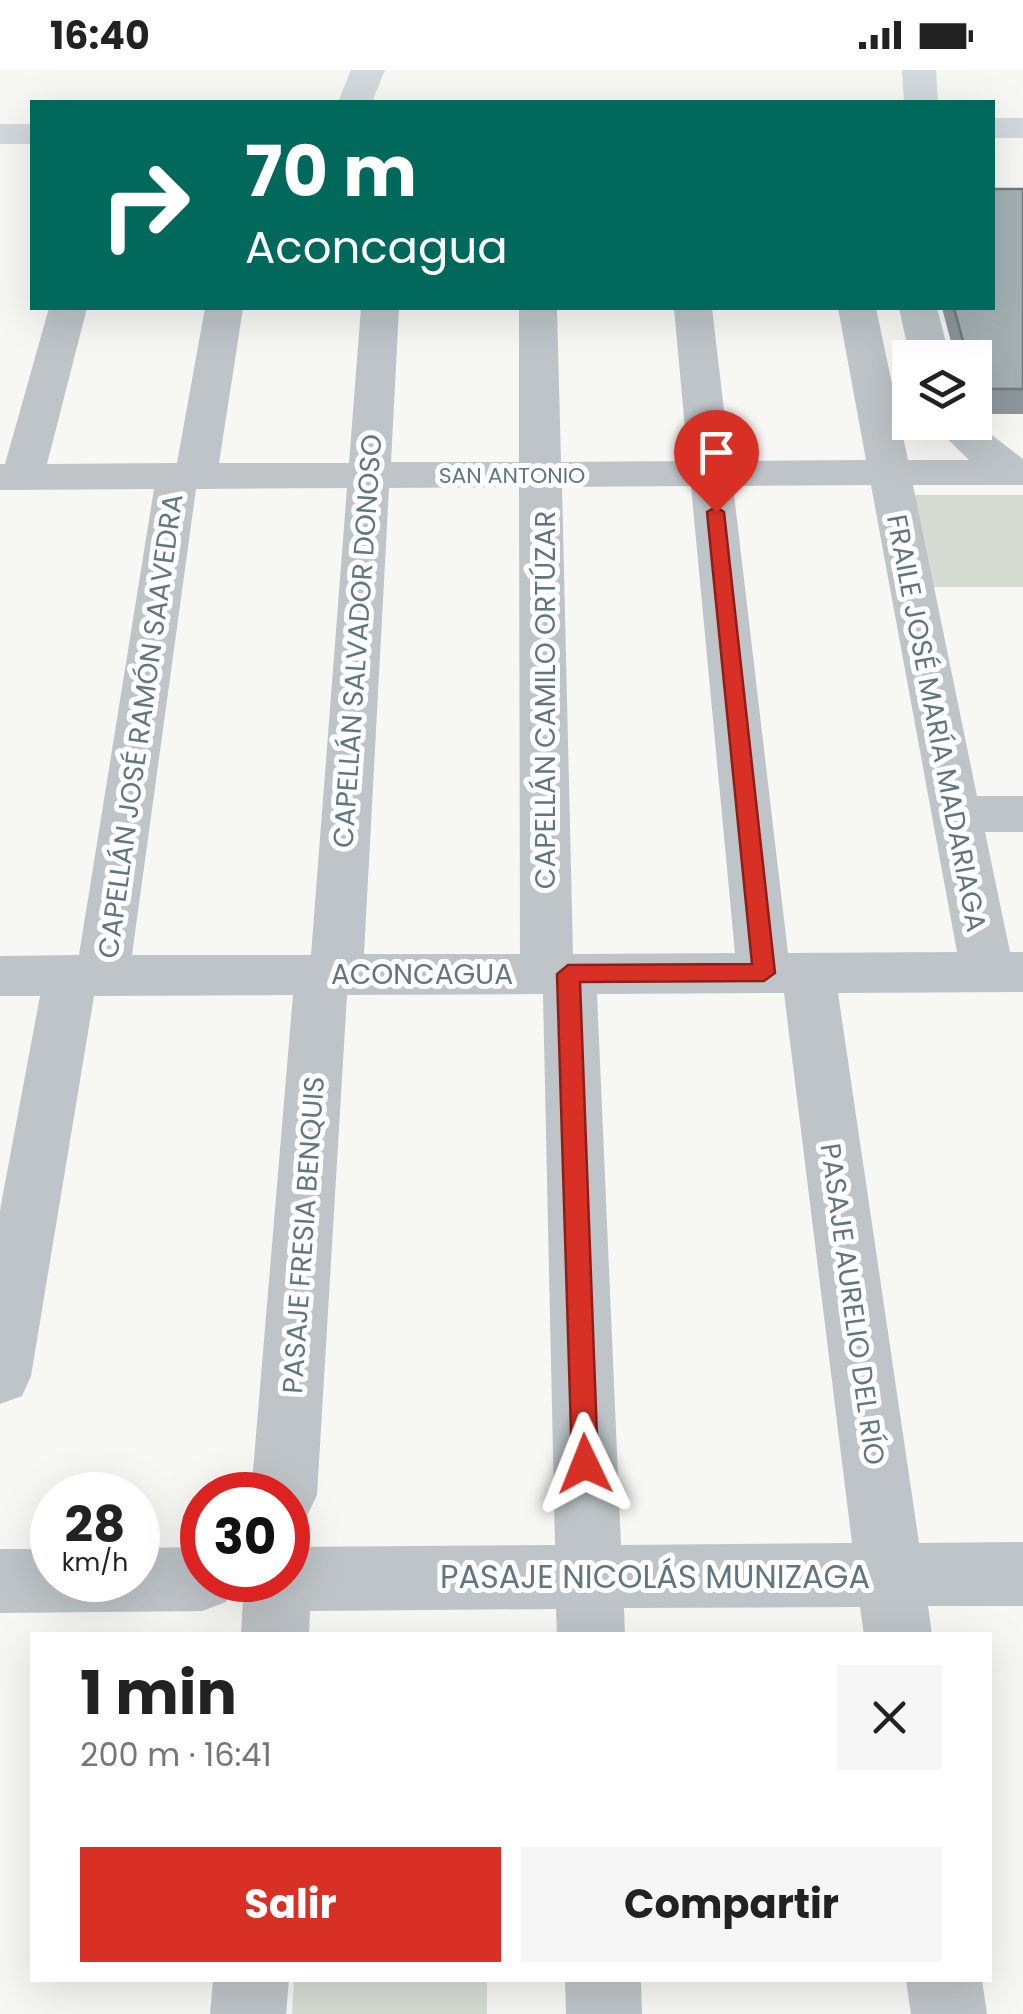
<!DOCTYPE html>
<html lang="es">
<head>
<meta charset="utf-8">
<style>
	body { margin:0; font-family:Poppins,sans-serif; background:#f6f6f6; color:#222; height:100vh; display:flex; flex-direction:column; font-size:38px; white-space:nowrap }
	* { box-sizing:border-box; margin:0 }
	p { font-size:32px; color:#767676 }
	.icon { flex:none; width:55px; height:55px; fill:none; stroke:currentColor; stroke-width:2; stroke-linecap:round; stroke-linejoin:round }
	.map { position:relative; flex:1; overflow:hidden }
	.panel { position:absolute; left:30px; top:1562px; width:962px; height:350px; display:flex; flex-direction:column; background:#fff; border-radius:0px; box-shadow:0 10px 40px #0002 }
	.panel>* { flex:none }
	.hud { position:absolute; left:30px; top:30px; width:965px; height:210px; border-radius:0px; box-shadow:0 10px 40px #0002; background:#00695c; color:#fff; overflow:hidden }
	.fabs { position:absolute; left:892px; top:270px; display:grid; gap:20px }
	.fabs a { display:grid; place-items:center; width:100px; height:100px; border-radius:0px; background:#fff; box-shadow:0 10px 40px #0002; font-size:50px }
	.speed { position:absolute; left:30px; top:1402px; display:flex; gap:20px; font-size:50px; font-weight:700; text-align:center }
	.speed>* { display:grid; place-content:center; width:130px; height:130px; border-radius:50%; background:#fff; box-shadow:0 10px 40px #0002; line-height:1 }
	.speed small { font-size:25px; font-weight:400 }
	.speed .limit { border:15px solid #d22; background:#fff; color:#111 }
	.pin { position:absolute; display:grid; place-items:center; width:85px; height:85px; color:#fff; margin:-102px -42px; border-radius:50% 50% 50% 0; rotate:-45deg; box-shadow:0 0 10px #0007 }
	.pin .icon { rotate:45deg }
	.me { position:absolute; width:110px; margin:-55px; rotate:358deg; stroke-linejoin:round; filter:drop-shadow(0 0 8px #0008) }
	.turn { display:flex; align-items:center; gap:35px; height:210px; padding:0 50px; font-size:45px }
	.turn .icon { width:130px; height:130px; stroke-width:2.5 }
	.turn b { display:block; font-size:70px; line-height:85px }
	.round { display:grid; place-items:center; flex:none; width:105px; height:105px; border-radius:0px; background:#f6f6f6 }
	.overview { display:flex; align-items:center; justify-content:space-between; height:170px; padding:0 50px }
	h1 { font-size:60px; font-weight:700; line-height:75px }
	.action { display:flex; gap:20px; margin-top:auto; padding:20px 50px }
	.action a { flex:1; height:115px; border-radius:0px; background:#d93025; color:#fff; font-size:40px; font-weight:700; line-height:115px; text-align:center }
	.action a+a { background:#f6f6f6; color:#222 }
	.status { display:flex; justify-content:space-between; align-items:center; height:70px; padding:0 50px; background:#fff; direction:ltr }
	.status svg { height:28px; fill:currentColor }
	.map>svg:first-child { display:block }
	.green { fill:#d7dcd3 }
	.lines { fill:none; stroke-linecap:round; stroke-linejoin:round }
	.minor { fill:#bec4c7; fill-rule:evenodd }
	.major { fill:#d2d9dc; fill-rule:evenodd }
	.wall { fill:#8d979b }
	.shaded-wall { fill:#737b7e }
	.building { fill:#a4b0b4; stroke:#737b7e; stroke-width:2.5 }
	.route { fill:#d93025; stroke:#8d1f18; stroke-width:2.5 }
	.labels { text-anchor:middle; stroke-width:10; stroke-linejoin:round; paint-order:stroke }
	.far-street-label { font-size:22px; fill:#617680; stroke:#fff }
	.street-label { font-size:28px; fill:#617680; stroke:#fff }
	.near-street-label { font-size:32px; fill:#617680; stroke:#fff }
</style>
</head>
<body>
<div class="status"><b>16:40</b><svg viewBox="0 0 49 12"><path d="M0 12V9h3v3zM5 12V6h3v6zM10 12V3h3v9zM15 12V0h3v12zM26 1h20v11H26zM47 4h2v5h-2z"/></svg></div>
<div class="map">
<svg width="1023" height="1944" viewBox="0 0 1023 1944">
	<rect width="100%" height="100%" fill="#f7f7f4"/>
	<g class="green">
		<polygon points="912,425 1023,425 1023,517 931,517"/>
		<polygon points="294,1910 487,1910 487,1944 292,1944"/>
	</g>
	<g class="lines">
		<g class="minor">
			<path d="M 49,238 L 87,238 L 47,394 L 177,393 L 205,238 L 243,238 L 219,393 L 349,393 L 361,238 L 399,238 L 391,392 L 519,392 L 519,238 L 557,238 L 561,392 L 688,391 L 674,238 L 712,238 L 730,391 L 866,390 L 838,238 L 876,238 L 908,390 L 969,390 L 930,352 L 975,352 L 1023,389 L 1023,415 L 913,415 L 977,726 L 1023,726 L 1023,762 L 985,762 L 1010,882 L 1023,882 L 1023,922 L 838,923 L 919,1473 L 1023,1472 L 1023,1536 L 928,1536 L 932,1565 L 864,1565 L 860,1537 L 624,1538 L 625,1565 L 557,1565 L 556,1539 L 310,1541 L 309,1565 L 241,1565 L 244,1510 L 288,1510 L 288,1477 L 555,1475 L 543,924 L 347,925 L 317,1425 L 307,1446 L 288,1454 L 288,1425 L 251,1425 L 293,925 L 94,926 L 31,1306 L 22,1326 L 0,1334 L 0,1140 L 40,926 L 0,926 L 0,886 L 79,885 L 154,419 L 0,420 L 0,394 L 5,394 ZM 871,415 L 957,882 L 788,883 L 733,416 ZM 691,416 L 735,883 L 573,884 L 562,417 ZM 519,417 L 520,884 L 364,884 L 389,418 ZM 347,418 L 311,885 L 132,885 L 196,419 ZM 784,923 L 852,1473 L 621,1475 L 597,924 Z"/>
			<polygon points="899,238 937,238 950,288 910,288"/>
			<polygon points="202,1477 202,1510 235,1510 226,1532 202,1541 0,1543 0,1479 52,1479 52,1510 138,1510 138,1478"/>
			<polygon points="213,1910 289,1910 286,1944 210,1944"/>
			<polygon points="565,1910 641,1910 642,1944 566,1944"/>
			<polygon points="906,1910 982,1910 987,1944 911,1944"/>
		</g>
		<g class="major">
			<polygon points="351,0 385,0 372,32 338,32"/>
			<polygon points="902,0 936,0 938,32 904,32"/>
			<rect x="992" y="48" width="31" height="20"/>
			<rect x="0" y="54" width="32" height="20"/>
		</g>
	</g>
	<polygon class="wall" points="1023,119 1023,344 977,344 975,288 939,288 940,285 954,283 942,238 992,238"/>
	<polygon class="shaded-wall" points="983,319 977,344 975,346 975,323"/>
	<polygon class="building" points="992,119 1023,119 1023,319 983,319 975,323 975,288 940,288 940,285 966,282 954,238 992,238"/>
	<polygon class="route" points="716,437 724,442 775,903 764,911 580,912 598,1394 594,1403 585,1406 576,1403 572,1394 557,904 568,895 752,894 707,442"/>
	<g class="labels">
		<g class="far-street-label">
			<text x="512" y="413">SAN ANTONIO</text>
		</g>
		<g class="street-label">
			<text transform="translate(357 571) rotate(-86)" y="10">CAPELLÁN SALVADOR DONOSO</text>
			<text transform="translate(545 630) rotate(-90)" y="10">CAPELLÁN CAMILO ORTÚZAR</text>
			<text transform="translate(937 653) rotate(79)" y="10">FRAILE JOSÉ MARÍA MADARIAGA</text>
			<text transform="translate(140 656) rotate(-82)" y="10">CAPELLÁN JOSÉ RAMÓN SAAVEDRA</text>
			<text x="422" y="914">ACONCAGUA</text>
			<text transform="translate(303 1165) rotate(-86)" y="10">PASAJE FRESIA BENQUIS</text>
			<text transform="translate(853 1234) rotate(82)" y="10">PASAJE AURELIO DEL RÍO</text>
		</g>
		<g class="near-street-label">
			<text x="655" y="1518">PASAJE NICOLÁS MUNIZAGA</text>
		</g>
	</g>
</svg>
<div class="fabs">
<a><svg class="icon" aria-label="layers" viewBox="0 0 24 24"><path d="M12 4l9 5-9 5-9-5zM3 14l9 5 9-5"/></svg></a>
</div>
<div class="speed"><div>28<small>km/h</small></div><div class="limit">30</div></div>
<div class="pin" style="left:716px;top:442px;background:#d93025"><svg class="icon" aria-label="arrive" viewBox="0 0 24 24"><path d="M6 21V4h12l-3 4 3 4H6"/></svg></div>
<svg class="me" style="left:585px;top:1394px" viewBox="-20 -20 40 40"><path d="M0-17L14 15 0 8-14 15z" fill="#d93025" stroke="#fff" stroke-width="4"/></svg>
<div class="hud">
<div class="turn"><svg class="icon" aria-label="right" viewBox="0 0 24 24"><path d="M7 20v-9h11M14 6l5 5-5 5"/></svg><div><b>70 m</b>Aconcagua</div></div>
</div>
<section class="panel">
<div class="overview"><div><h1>1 min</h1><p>200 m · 16:41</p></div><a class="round"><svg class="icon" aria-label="close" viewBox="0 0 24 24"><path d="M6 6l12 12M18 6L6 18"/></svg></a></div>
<div class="action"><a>Salir</a><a>Compartir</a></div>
</section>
</div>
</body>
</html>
